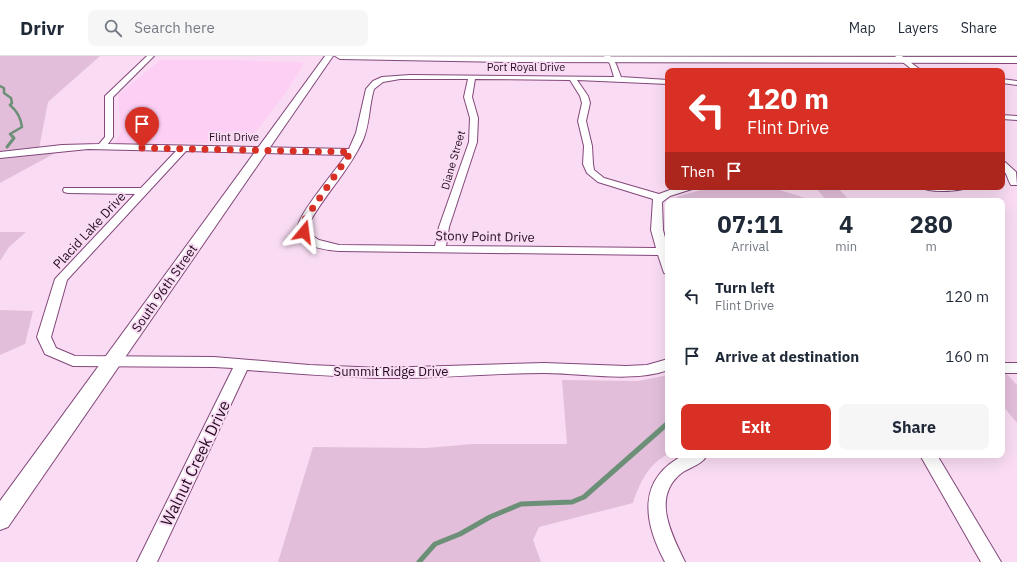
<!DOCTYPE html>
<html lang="en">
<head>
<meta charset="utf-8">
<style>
	body { margin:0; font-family:"IBM Plex Sans",sans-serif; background:#f6f6f7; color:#1f2937; height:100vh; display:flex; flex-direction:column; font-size:15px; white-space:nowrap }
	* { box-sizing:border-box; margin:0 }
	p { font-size:13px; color:#747a83 }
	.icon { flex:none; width:22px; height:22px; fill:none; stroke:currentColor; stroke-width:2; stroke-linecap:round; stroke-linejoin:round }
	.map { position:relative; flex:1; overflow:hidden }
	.sheet { position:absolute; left:665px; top:142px; width:340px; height:260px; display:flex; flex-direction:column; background:#fff; border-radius:8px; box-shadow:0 4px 16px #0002 }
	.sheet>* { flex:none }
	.guide { position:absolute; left:665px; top:12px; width:340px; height:122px; border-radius:8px; box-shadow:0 4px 16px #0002; background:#d93025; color:#fff; overflow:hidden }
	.pin { position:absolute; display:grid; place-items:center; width:34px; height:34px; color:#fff; margin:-41px -17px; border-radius:50% 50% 50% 0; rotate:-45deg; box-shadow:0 0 4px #0007 }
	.pin .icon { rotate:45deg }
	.me { position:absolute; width:44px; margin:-22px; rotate:16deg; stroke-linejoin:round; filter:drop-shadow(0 0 3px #0008) }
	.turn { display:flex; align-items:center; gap:14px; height:84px; padding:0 16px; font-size:18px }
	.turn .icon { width:52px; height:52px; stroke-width:2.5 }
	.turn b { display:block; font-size:28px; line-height:34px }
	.then { display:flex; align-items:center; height:38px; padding:0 16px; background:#0003; gap:8px; font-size:15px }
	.eta { display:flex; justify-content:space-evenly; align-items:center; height:68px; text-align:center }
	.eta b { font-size:24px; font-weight:800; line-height:28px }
	.cta { display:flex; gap:8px; margin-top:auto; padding:8px 16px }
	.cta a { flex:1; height:46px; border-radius:8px; background:#d93025; color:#fff; font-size:16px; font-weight:800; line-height:46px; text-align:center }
	.cta a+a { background:#f6f6f7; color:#1f2937 }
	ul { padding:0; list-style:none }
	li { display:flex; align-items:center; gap:12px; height:60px; padding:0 16px }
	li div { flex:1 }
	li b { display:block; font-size:15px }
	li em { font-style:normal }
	header { display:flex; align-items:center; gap:24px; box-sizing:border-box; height:56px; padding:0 20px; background:#fff; border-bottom:1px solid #e0e1e3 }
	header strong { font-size:19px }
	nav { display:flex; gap:22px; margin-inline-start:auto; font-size:14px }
	.search { width:280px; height:36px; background:#f6f6f7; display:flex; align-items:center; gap:10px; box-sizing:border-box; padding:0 14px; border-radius:8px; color:#747a83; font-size:15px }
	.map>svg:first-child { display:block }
	.built { fill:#fdcff4 }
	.green { fill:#e2beda }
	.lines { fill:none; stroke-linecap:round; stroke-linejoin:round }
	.stream-far2 { stroke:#6c9077; stroke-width:2.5 }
	.stream-far1 { stroke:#6c9077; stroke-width:3 }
	.stream { stroke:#6c9077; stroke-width:5 }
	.minor-casing { stroke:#83477a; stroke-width:2 }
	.tertiary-casing { stroke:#83477a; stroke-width:2 }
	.secondary-casing { stroke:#83477a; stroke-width:2 }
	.minor { fill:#fff; fill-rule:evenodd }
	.tertiary { fill:#fff; fill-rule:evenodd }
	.secondary { fill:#fff; fill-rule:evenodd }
	.route { stroke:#d93025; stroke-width:7; stroke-dasharray:0 12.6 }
	.labels { text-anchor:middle; stroke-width:4; stroke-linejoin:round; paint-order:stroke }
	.far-street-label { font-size:11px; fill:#250c21; stroke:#f9dcf3 }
	.street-label { font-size:13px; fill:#250c21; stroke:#f9dcf3 }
	.near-street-label { font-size:16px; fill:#250c21; stroke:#f9dcf3 }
</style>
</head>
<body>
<header>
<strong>Drivr</strong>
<div class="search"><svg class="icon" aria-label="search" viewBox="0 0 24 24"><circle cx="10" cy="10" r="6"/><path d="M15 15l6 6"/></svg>Search here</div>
<nav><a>Map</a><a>Layers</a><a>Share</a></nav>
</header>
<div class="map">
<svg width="1017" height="506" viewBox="0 0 1017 506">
	<rect width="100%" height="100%" fill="#f9dcf3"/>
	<polygon class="built" points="160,4 220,4 303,6 302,11 285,38 247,87 115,87 121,76 118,39"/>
	<g class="green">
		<polygon points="0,0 100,0 48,46 38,98 59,95 0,127"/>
		<polygon points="711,131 770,131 815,145 671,145 677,141"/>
		<polygon points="815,131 837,131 850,145 827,145"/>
		<polygon points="0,176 26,176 9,191 0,205"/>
		<polygon points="0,254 33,255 25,288 0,299"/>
		<polygon points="1002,313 1017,329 1017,367 1002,349"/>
		<path d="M 668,319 L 668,398 C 648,409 640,426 633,447 L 539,471 L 533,484 L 541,506 L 278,506 L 313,391 L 426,392 L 473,388 L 567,388 L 562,324 L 638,325 Z"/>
	</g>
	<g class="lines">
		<path class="stream-far2" d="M 0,30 L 4,32 L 4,37 L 11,42 L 12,47 L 10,49 C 17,55 21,62 22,71 L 10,78 L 13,81"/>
		<polyline class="stream-far1" points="7,91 14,82 12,80"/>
		<polyline class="stream" points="419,506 435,488 460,478 490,461 521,448 572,446 584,441 668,367"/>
		<g class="minor-casing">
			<g id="minor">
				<path d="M 147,0 L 154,0 L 113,41 L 113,81 L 108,88 L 349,93 L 356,77 L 366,33 L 373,25 L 382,21 L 410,19 L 614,21 L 610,8 L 604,0 L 610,0 L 616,8 L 621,21 L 668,24 L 668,28 L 577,24 L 588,40 L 590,47 L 586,65 L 592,90 L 593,108 L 594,114 L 604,122 L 659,138 L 678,131 L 693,131 L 692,133 L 670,140 L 662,146 L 663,174 L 668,193 L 668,218 L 664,217 L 658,199 L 339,195 C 325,194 297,191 298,171 C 298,158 337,113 346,99 L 186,95 L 67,224 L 51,281 L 56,292 L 75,300 L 214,301 L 309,309 L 381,312 L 544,307 L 626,310 L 647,309 L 668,303 L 668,314 C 633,327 581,317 544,317 C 489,317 435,323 380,322 C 335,321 291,317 247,314 L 157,506 L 137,506 L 233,312 L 214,311 L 73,310 L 45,298 L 37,281 L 55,223 L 135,138 L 68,137 L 64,136 L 63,134 L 64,132 L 141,132 L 176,95 L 88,93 L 0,102 L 0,96 L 62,89 L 99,88 L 105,81 L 105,40 ZM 400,23 L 468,23 L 464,41 L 470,62 L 469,86 L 439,171 L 435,190 L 339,189 L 319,184 L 311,179 L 308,169 C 324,139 349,115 363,84 C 370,68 369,49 374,33 L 383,26 ZM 475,23 L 570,24 L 580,40 L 582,47 L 578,65 L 584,90 L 583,108 L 587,117 L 598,126 L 653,143 L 651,174 L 656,192 L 446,190 L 449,171 L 477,86 L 478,62 L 472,41 Z"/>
				<polygon points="895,0 902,0 922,15 914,15"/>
				<polygon points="1002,23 1017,25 1017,29 1002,27"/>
				<polygon points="1002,59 1017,60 1017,64 1002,63"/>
				<path d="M 1002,105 L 1005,106 L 1016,116 L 1017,129 L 1011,129 C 1007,123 1008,118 1002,113 Z"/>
				<path d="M 922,131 L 964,131 L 963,133 C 954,135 928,137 922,131 Z"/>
				<rect x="1002" y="307" width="15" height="10"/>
				<path d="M 684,399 L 707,399 C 703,408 691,411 683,416 C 650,440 672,479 685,506 L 665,506 C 643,465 637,423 684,399 Z"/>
				<polygon points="920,399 937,399 1001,506 981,506"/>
			</g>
		</g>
		<g class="tertiary-casing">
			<polygon id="tertiary" points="325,0 333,0 8,471 0,474 0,445"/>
		</g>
		<g class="secondary-casing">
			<polygon id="secondary" points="335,0 1017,1 1017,7 508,6 340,3"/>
		</g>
		<use href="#minor" class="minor"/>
		<use href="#tertiary" class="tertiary"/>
		<use href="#secondary" class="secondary"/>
	</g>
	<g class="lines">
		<polyline class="route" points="142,92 351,96 304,165 303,169 304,176"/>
	</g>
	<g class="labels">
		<g class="far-street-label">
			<text x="526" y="15">Port Royal Drive</text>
			<text x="234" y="85">Flint Drive</text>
			<text transform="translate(453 104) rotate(-74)" y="4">Diane Street</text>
		</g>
		<g class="street-label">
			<text transform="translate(89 174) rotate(-47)" y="5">Placid Lake Drive</text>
			<text transform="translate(485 180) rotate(1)" y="5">Stony Point Drive</text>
			<text transform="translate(164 232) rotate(-55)" y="5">South 96th Street</text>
			<text x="391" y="320">Summit Ridge Drive</text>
		</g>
		<g class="near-street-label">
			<text transform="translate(195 407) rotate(-64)" y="6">Walnut Creek Drive</text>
		</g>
	</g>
</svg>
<div class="pin" style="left:142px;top:92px;background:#d93025"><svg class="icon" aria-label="arrive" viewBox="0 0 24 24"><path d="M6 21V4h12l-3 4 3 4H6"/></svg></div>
<svg class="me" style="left:304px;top:176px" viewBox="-20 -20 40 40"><path d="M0-17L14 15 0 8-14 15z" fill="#d93025" stroke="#fff" stroke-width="4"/></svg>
<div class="guide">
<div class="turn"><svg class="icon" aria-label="left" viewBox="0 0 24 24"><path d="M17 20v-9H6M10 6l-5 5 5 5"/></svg><div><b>120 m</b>Flint Drive</div></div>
<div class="then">Then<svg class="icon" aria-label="arrive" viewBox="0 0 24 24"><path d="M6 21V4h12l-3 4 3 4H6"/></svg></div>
</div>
<section class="sheet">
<div class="eta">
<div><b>07:11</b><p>Arrival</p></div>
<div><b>4</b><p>min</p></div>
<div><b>280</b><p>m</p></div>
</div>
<ul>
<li><svg class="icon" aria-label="left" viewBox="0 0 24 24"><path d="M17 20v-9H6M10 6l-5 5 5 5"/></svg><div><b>Turn left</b><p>Flint Drive</p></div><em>120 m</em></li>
<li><svg class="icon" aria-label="arrive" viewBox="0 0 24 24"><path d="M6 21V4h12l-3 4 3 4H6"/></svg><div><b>Arrive at destination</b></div><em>160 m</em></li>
</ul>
<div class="cta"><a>Exit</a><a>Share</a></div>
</section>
</div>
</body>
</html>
